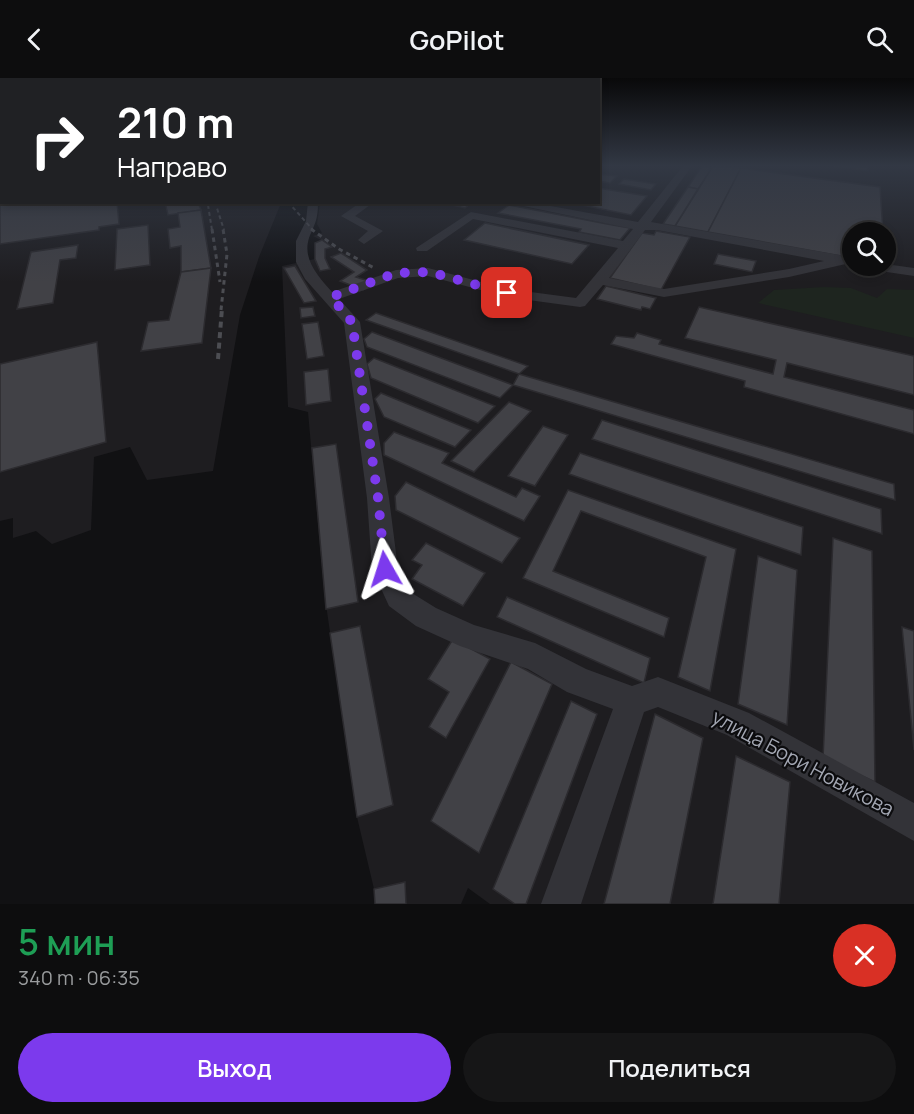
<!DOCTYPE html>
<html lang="ru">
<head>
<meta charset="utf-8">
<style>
	body { margin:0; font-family:Manrope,sans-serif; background:#161617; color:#f1f3f6; height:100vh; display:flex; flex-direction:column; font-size:22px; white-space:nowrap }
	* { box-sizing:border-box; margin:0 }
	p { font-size:20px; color:#9a9c9e }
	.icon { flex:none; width:33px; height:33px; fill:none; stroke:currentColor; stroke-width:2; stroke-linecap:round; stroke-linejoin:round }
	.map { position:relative; height:826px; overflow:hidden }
	.details { display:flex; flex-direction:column; background:#0d0d0e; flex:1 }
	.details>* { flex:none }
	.top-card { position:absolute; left:0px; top:0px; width:600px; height:126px; box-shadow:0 3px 9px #0003,0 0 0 2px #2d2d2e; background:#202124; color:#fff; overflow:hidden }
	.tools { position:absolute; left:842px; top:144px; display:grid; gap:12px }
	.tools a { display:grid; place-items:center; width:54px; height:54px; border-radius:50%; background:#0d0d0e; box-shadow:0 3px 9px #0003,0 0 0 2px #2d2d2e; font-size:30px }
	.pin { position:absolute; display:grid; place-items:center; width:51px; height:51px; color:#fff; margin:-26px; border-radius:12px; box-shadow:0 3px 9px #0006 }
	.me { position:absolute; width:66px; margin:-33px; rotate:354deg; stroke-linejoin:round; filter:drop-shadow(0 0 4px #0008) }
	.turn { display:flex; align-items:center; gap:21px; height:126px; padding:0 18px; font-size:27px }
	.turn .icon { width:78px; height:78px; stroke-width:2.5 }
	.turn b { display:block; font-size:42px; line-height:51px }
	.round { display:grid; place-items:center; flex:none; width:63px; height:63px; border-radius:32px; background:#161617 }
	.head { display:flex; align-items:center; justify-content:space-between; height:102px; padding:0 18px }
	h1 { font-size:36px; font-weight:600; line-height:45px; color:#1e9e55 }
	.cta { display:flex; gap:12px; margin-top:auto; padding:12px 18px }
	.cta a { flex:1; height:69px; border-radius:36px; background:#7c3aed; color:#fff; font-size:24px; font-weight:600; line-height:69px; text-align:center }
	.cta a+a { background:#161617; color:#f1f3f6 }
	header { display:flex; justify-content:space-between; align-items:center; height:78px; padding:0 18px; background:#0d0d0e; font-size:27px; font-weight:600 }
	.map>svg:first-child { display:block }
	.built { fill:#1e1d20; fill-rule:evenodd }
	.green { fill:#1e251f }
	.building { fill:#414146; stroke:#2c2b2f; stroke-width:1.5 }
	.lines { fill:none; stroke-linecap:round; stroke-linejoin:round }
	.minor { fill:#333338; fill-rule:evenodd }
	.rail-far2 { stroke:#4c4d52; stroke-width:2; stroke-dasharray:4 3; stroke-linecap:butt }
	.rail-far1 { stroke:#4c4d52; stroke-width:3; stroke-dasharray:4.5 4; stroke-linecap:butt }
	.rail { stroke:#4c4d52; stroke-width:4; stroke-dasharray:6 4.5; stroke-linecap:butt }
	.route { stroke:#7c3aed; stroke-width:10; stroke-dasharray:0 18 }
	.labels { text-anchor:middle; stroke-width:4.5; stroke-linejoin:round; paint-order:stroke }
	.near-street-label { font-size:20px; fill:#a3a7b3; stroke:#0c0c0e }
</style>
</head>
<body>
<header><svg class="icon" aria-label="back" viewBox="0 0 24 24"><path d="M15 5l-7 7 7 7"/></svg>GoPilot<svg class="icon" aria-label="search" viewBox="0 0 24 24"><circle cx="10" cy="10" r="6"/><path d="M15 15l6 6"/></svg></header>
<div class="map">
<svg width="914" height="826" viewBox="0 0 914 826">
	<rect width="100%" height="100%" fill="#111113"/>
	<g class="built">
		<polygon points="0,88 2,124 281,125 259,179 240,237 213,393 147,402 130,369 94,379 91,452 52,466 36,453 13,460 13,440 0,443"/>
		<path d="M 599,88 L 914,88 L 914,826 L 490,826 L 468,810 L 461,826 L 375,826 L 374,811 L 357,739 L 324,513 L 308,334 L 288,329 L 282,188 L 315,181 L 315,165 L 321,162 L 313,158 L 322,155 L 317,146 L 320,125 L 598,124 ZM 852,154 L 885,154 L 885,188 L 852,188 Z"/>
	</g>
	<polygon class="green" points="824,209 851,210 877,220 887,211 914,212 914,260 758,225 774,212"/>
	<g class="building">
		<polygon points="702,88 712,90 698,111 688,109"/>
		<polygon points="713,88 741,90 708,154 675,148"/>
		<polygon points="833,88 868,88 868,93"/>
		<polygon points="741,90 880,109 883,154 852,154 852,180 708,154"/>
		<polygon points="598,96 617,98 610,105 598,103"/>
		<polygon points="0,101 2,124 117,124 119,146 99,149 99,152 0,166"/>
		<polygon points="624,101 656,106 651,112 619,106"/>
		<polygon points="688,109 698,111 675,148 663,146"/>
		<polygon points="598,110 647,118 631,137 567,124 598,124"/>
		<polygon points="165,124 198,124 201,132 168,137"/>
		<polygon points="439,124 472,124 465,130"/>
		<polygon points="509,127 607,146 630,150 620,162 579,154 581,151 498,135"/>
		<polygon points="201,132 211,190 181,194 181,168 170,170 168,151 180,149 178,135"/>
		<polygon points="485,145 589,167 572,186 464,162"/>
		<polygon points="148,147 150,187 115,192 117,151"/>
		<polygon points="656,153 690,159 661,212 610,200 642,155 654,157"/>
		<polygon points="322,162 332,169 325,171 325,180 330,191 320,193 315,181 315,165"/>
		<polygon points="78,167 76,180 60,182 53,225 17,231 31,174"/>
		<polygon points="341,175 367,192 356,199 375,205 363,212 340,203 354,194 331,179"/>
		<polygon points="718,176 756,183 752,194 714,186"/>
		<polygon points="295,188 316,223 304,225 284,190"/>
		<polygon points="211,190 202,265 141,273 148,244 169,242 181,194"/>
		<polygon points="606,208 656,220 650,231 642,229 641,232 597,221"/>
		<polygon points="313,229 315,238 301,240 300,230"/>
		<polygon points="699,229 914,278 914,317 787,285 784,299 914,332 914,356 744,309 745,303 611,266 616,258 634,260 637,255 661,262 659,266 773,296 776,282 685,260"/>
		<polygon points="376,235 528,288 519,296 366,242"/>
		<polygon points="318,244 324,278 307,281 302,246"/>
		<polygon points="372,254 513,307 500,320 367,269 364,261"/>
		<polygon points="97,264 106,364 0,394 0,286"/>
		<polygon points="374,280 495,328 478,345 371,300 367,286"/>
		<polygon points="328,291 331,323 306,327 304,294"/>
		<polygon points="519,296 894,406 895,422 513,307"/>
		<polygon points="381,315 471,352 455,369 384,339 375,321"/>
		<polygon points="509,324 531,333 474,394 451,383"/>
		<polygon points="602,342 881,431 882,456 592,361"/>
		<polygon points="543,348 568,357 535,408 508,398"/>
		<polygon points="394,354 449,375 442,385 516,419 522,410 540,418 524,443 384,377 384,365"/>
		<polygon points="336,366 358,524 326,531 312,370"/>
		<polygon points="580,375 803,449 801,477 569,396"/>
		<polygon points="406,404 520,460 502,485 396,432 395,418"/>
		<polygon points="568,412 736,471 710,613 678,599 706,479 581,433 553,493 669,540 664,559 523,500"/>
		<polygon points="833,460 872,473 875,704 823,680"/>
		<polygon points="426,465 485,495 463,528 412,501 422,487 412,482"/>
		<polygon points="758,478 797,492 787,647 738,626"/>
		<polygon points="507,519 650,580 644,605 497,539"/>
		<polygon points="360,548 393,727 357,739 330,555"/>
		<polygon points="902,549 914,553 914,672"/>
		<polygon points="453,561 490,581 446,660 429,649 449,614 428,601"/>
		<polygon points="511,584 552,606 479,775 431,743"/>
		<polygon points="571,623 597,636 526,826 515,826 493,811"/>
		<polygon points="655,636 703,660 670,826 604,826"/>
		<polygon points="736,678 790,704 779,826 713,826"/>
		<polygon points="405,804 406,826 375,826 374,811"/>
	</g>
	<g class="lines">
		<g class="minor">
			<path d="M 683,88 L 692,88 L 651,144 L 845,178 L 852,182 L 850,185 L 789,199 L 664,219 L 603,207 L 585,228 L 580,229 L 507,219 L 428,198 L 398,200 L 339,221 L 360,244 L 389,420 L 398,491 L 407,512 L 436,530 L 474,547 L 535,565 L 586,591 L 632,608 L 658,599 L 749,635 L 914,725 L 914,763 L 727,657 L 658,629 L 644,634 L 581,826 L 541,826 L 613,631 L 567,614 L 528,591 L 460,568 L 416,548 L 389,528 L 372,491 L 367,420 L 344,245 L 305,201 L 296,184 L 296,163 L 306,143 L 308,124 L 318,124 C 318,142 315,145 309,160 C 302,182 319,199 332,214 L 396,192 L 428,190 L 508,211 L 576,220 L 618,170 L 473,141 L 427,173 L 417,173 L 416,170 L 471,134 L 623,163 L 633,151 L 505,124 L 529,124 L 638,144 ZM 645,152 L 657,152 L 824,183 L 789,191 L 664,211 L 609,200 Z"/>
			<rect x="0" y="95" width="2" height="6"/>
			<polygon points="361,124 374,124 355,138 383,153 364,166 358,162 368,153 341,138"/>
			<polygon points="885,186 914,190 914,198 873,192 866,188"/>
		</g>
		<g class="rail-far2">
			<polyline points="215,124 224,152"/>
			<polyline points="288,124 313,152"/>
			<polyline points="208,127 212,152"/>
		</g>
		<g class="rail-far1">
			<polyline points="212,151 220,204"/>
			<polyline points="311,151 339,171 376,191"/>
			<polyline points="221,232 227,176 223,151"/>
		</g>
		<polyline class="rail" points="218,281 222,230"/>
	</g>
	<linearGradient id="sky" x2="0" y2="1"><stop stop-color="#09090a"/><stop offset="0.43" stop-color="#323844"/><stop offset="1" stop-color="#323844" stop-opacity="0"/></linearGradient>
	<rect width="914" height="204" fill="url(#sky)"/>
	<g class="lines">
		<polyline class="route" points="385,491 378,420 352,244 331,219 396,195 429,194 507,215"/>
	</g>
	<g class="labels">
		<g class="near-street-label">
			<text transform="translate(803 685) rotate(28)" y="7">улица Бори Новикова</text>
		</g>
	</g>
</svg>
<div class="tools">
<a><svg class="icon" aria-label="search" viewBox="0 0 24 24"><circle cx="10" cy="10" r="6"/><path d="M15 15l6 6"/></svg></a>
</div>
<div class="pin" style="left:507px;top:215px;background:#d93025"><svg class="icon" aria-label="arrive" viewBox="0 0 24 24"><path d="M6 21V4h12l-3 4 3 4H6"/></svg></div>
<svg class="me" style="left:385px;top:491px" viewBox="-20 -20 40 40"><path d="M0-17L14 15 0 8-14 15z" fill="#7c3aed" stroke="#fff" stroke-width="4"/></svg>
<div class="top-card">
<div class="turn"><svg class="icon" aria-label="right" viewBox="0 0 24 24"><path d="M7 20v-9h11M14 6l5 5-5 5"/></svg><div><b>210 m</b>Направо</div></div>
</div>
</div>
<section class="details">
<div class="head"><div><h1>5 мин</h1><p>340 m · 06:35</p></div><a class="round" style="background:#d93025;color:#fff"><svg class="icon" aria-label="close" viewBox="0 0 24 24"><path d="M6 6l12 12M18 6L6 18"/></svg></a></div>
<div class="cta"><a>Выход</a><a>Поделиться</a></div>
</section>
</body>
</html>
